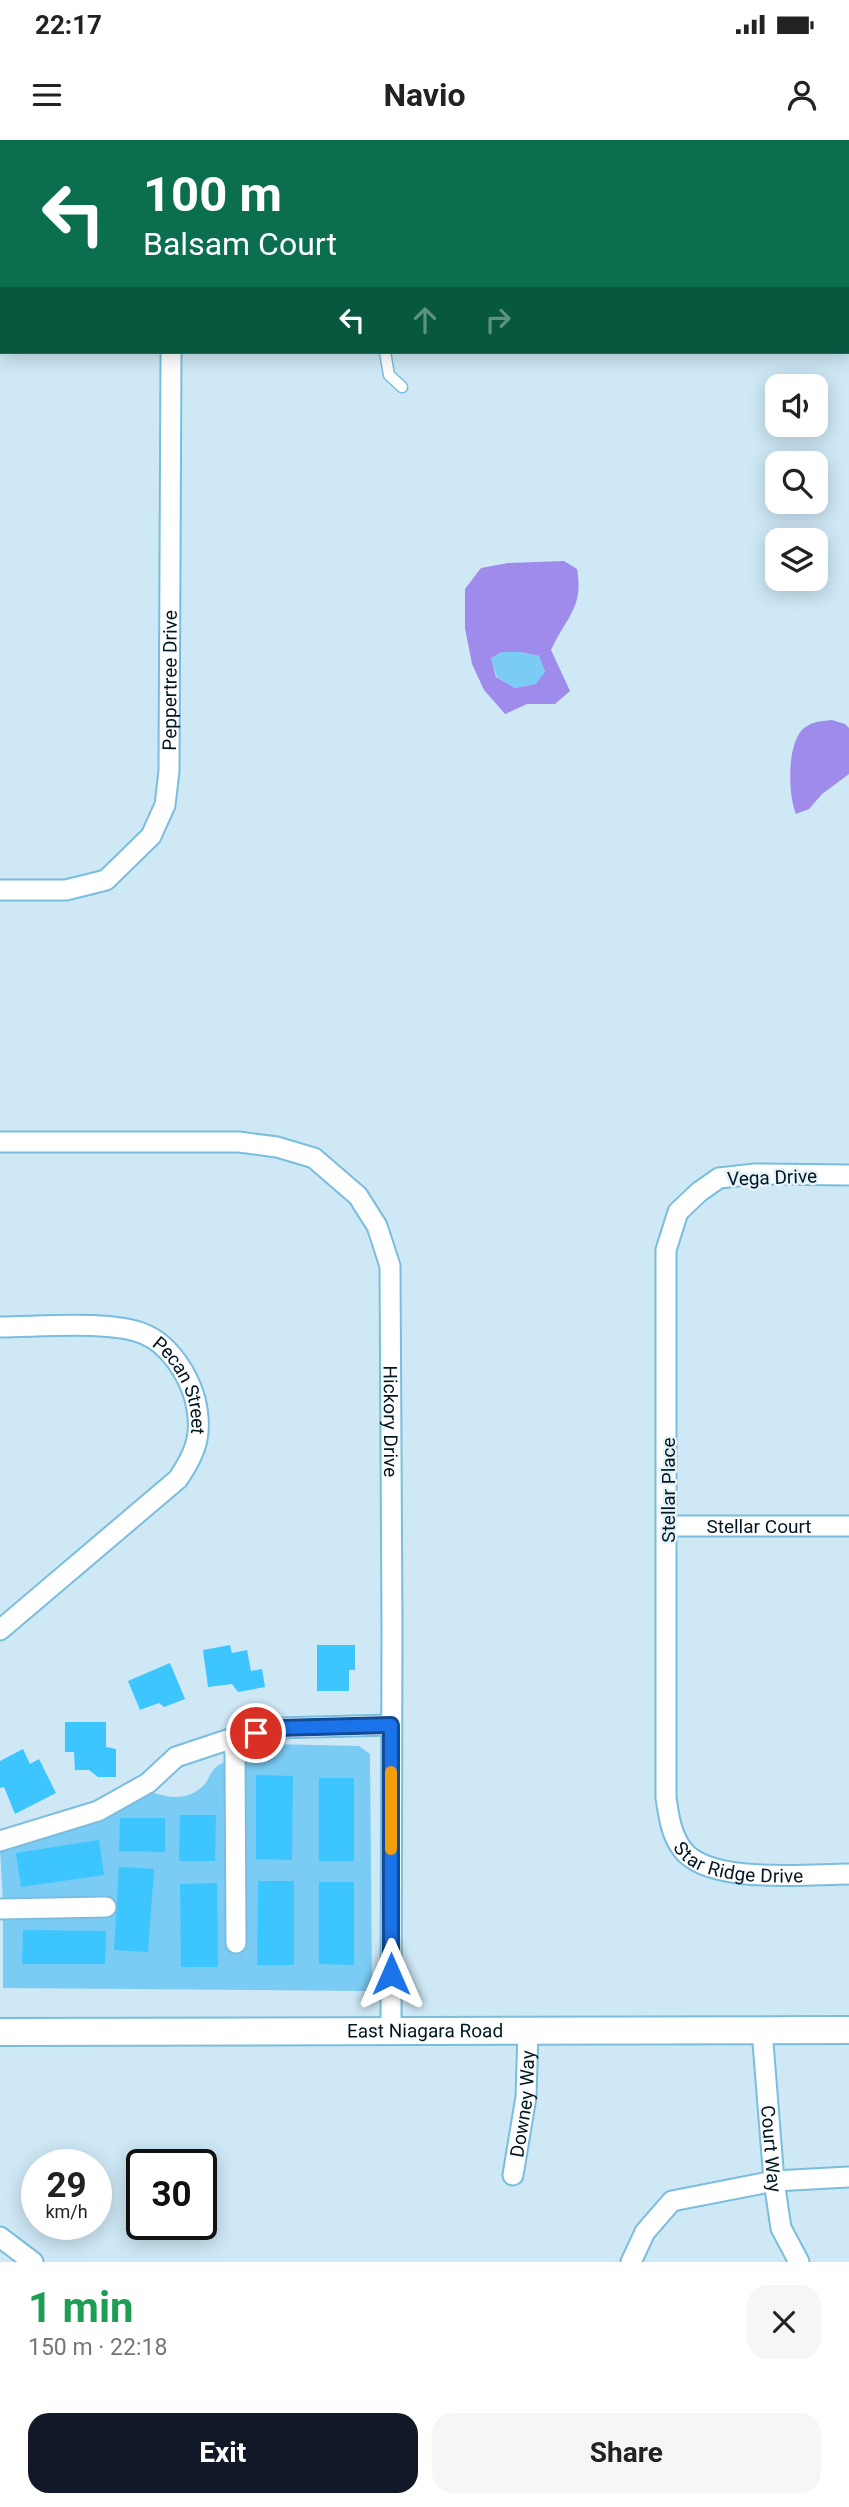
<!DOCTYPE html>
<html lang="en">
<head>
<meta charset="utf-8">
<style>
	body { margin:0; font-family:Roboto,sans-serif; background:#f6f6f6; color:#222; height:100vh; display:flex; flex-direction:column; font-size:26px; white-space:nowrap }
	* { box-sizing:border-box; margin:0 }
	p { font-size:23px; color:#767676 }
	.icon { flex:none; width:38px; height:38px; fill:none; stroke:currentColor; stroke-width:2; stroke-linecap:round; stroke-linejoin:round }
	.map { position:relative; height:2122px; overflow:hidden }
	.sheet { display:flex; flex-direction:column; background:#fff; flex:1 }
	.sheet>* { flex:none }
	.hud { position:absolute; left:0px; top:0px; width:850px; height:214px; box-shadow:0 4px 18px #0003; background:#0b6e4f; color:#fff; overflow:hidden }
	.controls { position:absolute; left:765px; top:234px; display:grid; gap:14px }
	.controls a { display:grid; place-items:center; width:63px; height:63px; border-radius:14px; background:#fff; box-shadow:0 4px 18px #0003; font-size:35px }
	.speed { position:absolute; left:21px; top:2009px; display:flex; gap:14px; font-size:35px; font-weight:700; text-align:center }
	.speed>* { display:grid; place-content:center; width:91px; height:91px; border-radius:50%; background:#fff; box-shadow:0 4px 18px #0003; line-height:1 }
	.speed small { font-size:18px; font-weight:400 }
	.speed .limit { border:4px solid #111; border-radius:10px; background:#fff; color:#111 }
	.pin { position:absolute; display:grid; place-items:center; width:60px; height:60px; color:#fff; margin:-30px; border:4px solid #fff; border-radius:50%; box-shadow:0 2px 7px #0007 }
	.me { position:absolute; width:77px; margin:-38px; rotate:0deg; stroke-linejoin:round; filter:drop-shadow(0 0 5px #0008) }
	.turn { display:flex; align-items:center; gap:24px; height:147px; padding:0 28px; font-size:32px }
	.turn .icon { width:91px; height:91px; stroke-width:2.5 }
	.turn b { display:block; font-size:49px; line-height:60px }
	.lanes { display:flex; align-items:center; height:66px; padding:0 28px; background:#0003; justify-content:center; gap:35px; direction:ltr }
	.lanes .off { opacity:.35 }
	.round { display:grid; place-items:center; flex:none; width:74px; height:74px; border-radius:21px; background:#f6f6f6 }
	.head { display:flex; align-items:center; justify-content:space-between; height:119px; padding:0 28px }
	h1 { font-size:42px; font-weight:700; line-height:52px; color:#1e9e55 }
	.cta { display:flex; gap:14px; margin-top:auto; padding:14px 28px }
	.cta a { flex:1; height:80px; border-radius:21px; background:#111827; color:#fff; font-size:28px; font-weight:700; line-height:80px; text-align:center }
	.cta a+a { background:#f6f6f6; color:#222 }
	.status { display:flex; justify-content:space-between; align-items:center; height:49px; padding:0 35px; background:#fff; direction:ltr }
	.status svg { height:19px; fill:currentColor }
	header { display:flex; justify-content:space-between; align-items:center; height:91px; padding:0 28px; background:#fff; font-size:32px; font-weight:700 }
	.map>svg:first-child { display:block }
	.green { fill:#7accf4 }
	.water { fill:#9e8bec; fill-rule:evenodd }
	.building { fill:#3cc5fe }
	.lines { fill:none; stroke-linecap:round; stroke-linejoin:round }
	.lane-casing { stroke:#79bddf; stroke-width:13 }
	.street-casing { stroke:#79bddf; stroke-width:23 }
	.secondary-casing { stroke:#79bddf; stroke-width:30 }
	.lane { stroke:#fff; stroke-width:10 }
	.street { stroke:#fff; stroke-width:19 }
	.secondary { stroke:#fff; stroke-width:26 }
	.route-casing { stroke:#114b97; stroke-width:18 }
	.route { stroke:#1a73e8; stroke-width:12 }
	.slow { stroke:#f59e0b; stroke-width:12 }
	.labels { text-anchor:middle; stroke-width:5; stroke-linejoin:round; paint-order:stroke }
	.street-label { font-size:19px; fill:#001623; stroke:#e6f3fa }
</style>
</head>
<body>
<div class="status"><b>22:17</b><svg viewBox="0 0 49 12"><path d="M0 12V9h3v3zM5 12V6h3v6zM10 12V3h3v9zM15 12V0h3v12zM26 1h20v11H26zM47 4h2v5h-2z"/></svg></div>
<header><svg class="icon" aria-label="menu" viewBox="0 0 24 24"><path d="M4 6h16M4 12h16M4 18h16"/></svg>Navio<svg class="icon" aria-label="person" viewBox="0 0 24 24"><circle cx="12" cy="8" r="4"/><path d="M4 21q1-7 8-7t8 7"/></svg></header>
<div class="map">
<svg width="849" height="2122" viewBox="0 0 849 2122">
	<rect width="100%" height="100%" fill="#cee8f6"/>
	<g class="green">
		<polygon points="502,512 521,512 539,516 545,532 537,544 515,548 497,537 491,518"/>
		<path d="M 271,1604 L 359,1606 L 370,1614 L 372,1847 L 367,1851 L 3,1848 L 3,1761 L 0,1710 L 147,1650 C 166,1658 186,1662 203,1646 C 210,1639 210,1630 219,1625 C 235,1616 254,1611 271,1604 Z"/>
	</g>
	<g class="water">
		<path d="M 564,421 L 577,429 C 584,468 566,477 551,510 L 570,551 L 555,564 L 527,564 L 505,574 L 484,550 L 472,524 L 465,488 L 465,449 L 481,428 L 508,423 ZM 502,512 L 521,512 L 539,516 L 545,532 L 536,544 L 515,548 L 496,537 L 491,518 Z"/>
		<path d="M 832,580 L 845,584 L 849,588 L 849,634 L 822,654 L 809,669 L 796,674 C 788,654 787,609 801,591 C 809,582 820,581 832,580 Z"/>
	</g>
	<g class="building">
		<polygon points="230,1505 232,1513 247,1510 251,1531 262,1529 265,1547 238,1552 232,1544 208,1547 203,1510"/>
		<polygon points="317,1505 355,1505 355,1530 349,1530 349,1551 317,1551"/>
		<polygon points="170,1523 185,1559 164,1567 159,1563 140,1570 128,1541"/>
		<polygon points="65,1582 106,1582 106,1607 116,1609 116,1637 98,1637 89,1630 75,1630 74,1612 65,1612"/>
		<polygon points="23,1609 30,1624 39,1619 56,1653 15,1674 4,1647 0,1648 0,1621"/>
		<polygon points="256,1635 293,1636 292,1720 256,1719"/>
		<rect x="319" y="1638" width="35" height="83"/>
		<polygon points="180,1675 216,1675 215,1721 179,1721"/>
		<polygon points="120,1678 165,1678 165,1712 119,1711"/>
		<polygon points="99,1700 104,1735 21,1747 16,1713"/>
		<polygon points="119,1727 154,1729 148,1812 114,1810"/>
		<polygon points="258,1741 294,1741 294,1825 257,1825"/>
		<polygon points="319,1742 354,1742 354,1825 319,1824"/>
		<polygon points="217,1743 218,1827 181,1827 180,1744"/>
		<polygon points="23,1790 106,1791 105,1824 22,1824"/>
	</g>
	<g class="lines">
		<g class="lane-casing">
			<g id="lane">
				<polyline points="388,2 388,0"/>
				<polyline points="385,212 389,235 402,247"/>
			</g>
		</g>
		<g class="street-casing">
			<g id="street">
				<polyline points="172,2 172,0"/>
				<path id="s1" d="M 0,750 L 66,750 L 106,740 L 151,696 L 165,665 L 169,631 L 171,212"/>
				<path id="s2" d="M 0,1002 L 239,1002 L 277,1007 L 314,1018 L 358,1056 L 377,1086 L 390,1126 L 392,1488 L 391,1889"/>
				<path id="s3" d="M 849,1035 L 755,1034 L 719,1038 L 699,1052 L 678,1072 L 666,1110 L 666,1658 C 669,1677 671,1694 682,1709 C 708,1745 807,1734 849,1734"/>
				<path id="s4" d="M 0,1187 C 38,1187 111,1180 144,1194 C 169,1204 188,1234 195,1259 C 203,1293 197,1311 178,1339 L 0,1490"/>
				<path id="s5" d="M 668,1386 L 849,1386"/>
				<polyline points="233,1598 235,1615 236,1803"/>
				<polyline points="0,1701 98,1671 148,1643 176,1617 233,1598 278,1588 391,1585"/>
				<polyline points="0,1769 106,1767"/>
				<path id="s6" d="M 762,1890 L 774,2041 L 781,2088 L 799,2122"/>
				<path id="s7" d="M 513,2035 L 526,1957 L 528,1891"/>
				<polyline points="0,2097 33,2122"/>
				<polyline points="631,2122 645,2092 672,2061 774,2041 849,2037"/>
			</g>
		</g>
		<g class="secondary-casing">
			<g id="secondary">
				<path id="s8" d="M 0,1892 C 283,1890 566,1890 849,1890"/>
			</g>
		</g>
		<use href="#lane" class="lane"/>
		<use href="#street" class="street"/>
		<use href="#secondary" class="secondary"/>
	</g>
	<g class="lines">
		<g class="route-casing">
			<polyline id="route" points="256,1593 278,1588 391,1585 391,1834"/>
		</g>
		<use href="#route" class="route"/>
		<polyline class="slow" points="391,1632 391,1709"/>
	</g>
	<g class="labels">
		<g class="street-label">
			<text dy="7" stroke="none"><textPath href="#s1" startOffset="329">Peppertree Drive</textPath></text>
			<text transform="translate(772 1037) rotate(-2)" y="7">Vega Drive</text>
			<text dy="7" stroke="none"><textPath href="#s4" startOffset="212">Pecan Street</textPath></text>
			<text dy="7" stroke="none"><textPath href="#s2" startOffset="607">Hickory Drive</textPath></text>
			<text transform="translate(668 1350) rotate(-90)" y="7">Stellar Place</text>
			<text dy="7" stroke="none"><textPath href="#s5" startOffset="91">Stellar Court</textPath></text>
			<text dy="7" stroke="none"><textPath href="#s3" startOffset="886">Star Ridge Drive</textPath></text>
			<text dy="7" stroke="none"><textPath href="#s8" startOffset="425">East Niagara Road</textPath></text>
			<text dy="7" stroke="none"><textPath href="#s7" startOffset="72">Downey Way</textPath></text>
			<text dy="7" stroke="none"><textPath href="#s6" startOffset="119">Court Way</textPath></text>
		</g>
	</g>
</svg>
<div class="controls">
<a><svg class="icon" aria-label="sound" viewBox="0 0 24 24"><path d="M4 9h4l5-4v14l-5-4H4zM17 9q2 3 0 6"/></svg></a>
<a><svg class="icon" aria-label="search" viewBox="0 0 24 24"><circle cx="10" cy="10" r="6"/><path d="M15 15l6 6"/></svg></a>
<a><svg class="icon" aria-label="layers" viewBox="0 0 24 24"><path d="M12 4l9 5-9 5-9-5zM3 14l9 5 9-5"/></svg></a>
</div>
<div class="speed"><div>29<small>km/h</small></div><div class="limit">30</div></div>
<div class="pin" style="left:256px;top:1593px;background:#d93025"><svg class="icon" aria-label="arrive" viewBox="0 0 24 24"><path d="M6 21V4h12l-3 4 3 4H6"/></svg></div>
<svg class="me" style="left:391px;top:1834px" viewBox="-20 -20 40 40"><path d="M0-17L14 15 0 8-14 15z" fill="#1a73e8" stroke="#fff" stroke-width="4"/></svg>
<div class="hud">
<div class="turn"><svg class="icon" aria-label="left" viewBox="0 0 24 24"><path d="M17 20v-9H6M10 6l-5 5 5 5"/></svg><div><b>100 m</b>Balsam Court</div></div>
<div class="lanes"><svg class="icon" aria-label="left" viewBox="0 0 24 24"><path d="M17 20v-9H6M10 6l-5 5 5 5"/></svg><svg class="icon off" aria-label="ahead" viewBox="0 0 24 24"><path d="M12 20V5M6 11l6-6 6 6"/></svg><svg class="icon off" aria-label="right" viewBox="0 0 24 24"><path d="M7 20v-9h11M14 6l5 5-5 5"/></svg></div>
</div>
</div>
<section class="sheet">
<div class="head"><div><h1>1 min</h1><p>150 m · 22:18</p></div><a class="round"><svg class="icon" aria-label="close" viewBox="0 0 24 24"><path d="M6 6l12 12M18 6L6 18"/></svg></a></div>
<div class="cta"><a>Exit</a><a>Share</a></div>
</section>
</body>
</html>
